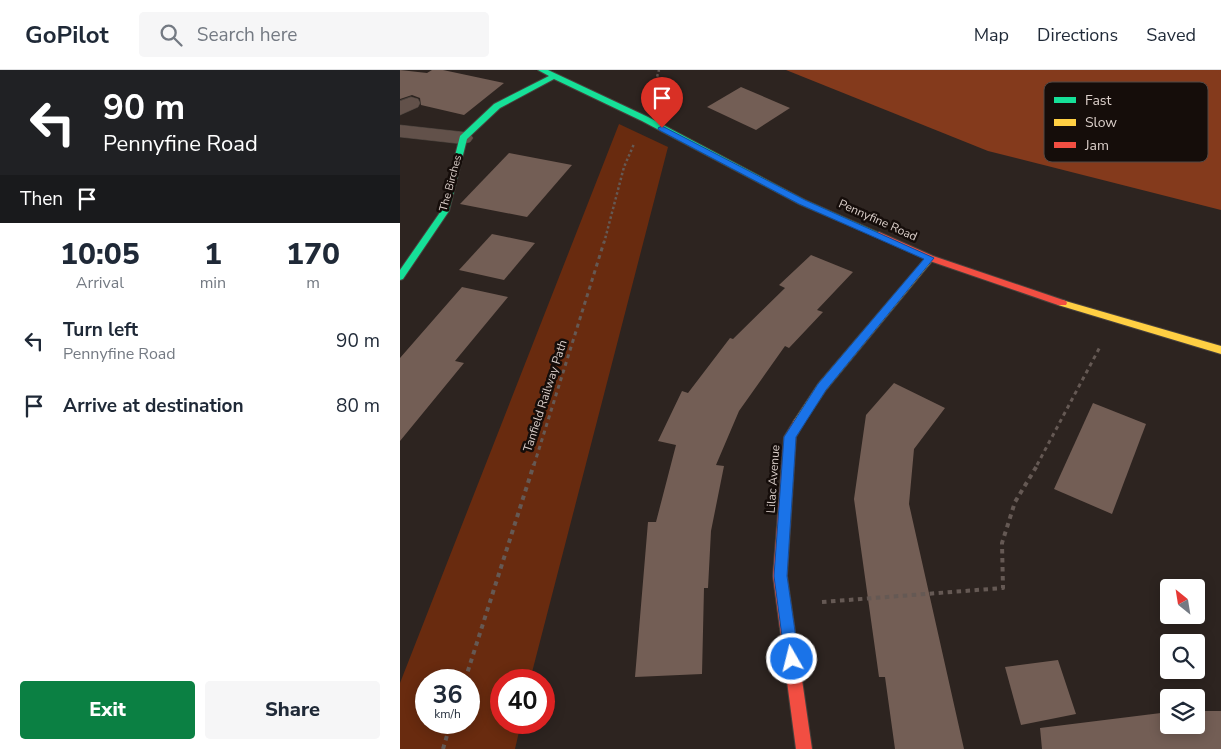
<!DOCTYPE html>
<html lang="en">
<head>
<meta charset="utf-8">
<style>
	body { margin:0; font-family:"Nunito Sans",sans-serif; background:#f6f6f7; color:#1f2937; height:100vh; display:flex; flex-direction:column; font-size:19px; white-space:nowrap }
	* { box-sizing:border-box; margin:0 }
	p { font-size:16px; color:#747a83 }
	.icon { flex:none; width:28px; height:28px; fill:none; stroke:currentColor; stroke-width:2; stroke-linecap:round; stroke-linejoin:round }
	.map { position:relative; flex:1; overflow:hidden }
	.sheet { display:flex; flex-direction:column; background:#fff; width:400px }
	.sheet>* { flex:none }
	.hud { background:#202124; color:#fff; overflow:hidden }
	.needle { width:32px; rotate:330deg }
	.tools { position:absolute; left:760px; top:509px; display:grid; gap:10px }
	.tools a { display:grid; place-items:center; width:45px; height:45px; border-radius:5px; background:#fff; box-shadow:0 2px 12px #0003; font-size:25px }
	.speed { position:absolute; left:15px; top:599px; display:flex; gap:10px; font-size:25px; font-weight:700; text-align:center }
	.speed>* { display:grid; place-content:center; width:65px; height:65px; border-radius:50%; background:#fff; box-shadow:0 2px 12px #0003; line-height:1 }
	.speed small { font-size:12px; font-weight:400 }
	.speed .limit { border:8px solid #d22; background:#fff; color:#111 }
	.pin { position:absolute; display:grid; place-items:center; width:42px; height:42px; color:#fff; margin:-51px -21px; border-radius:50% 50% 50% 0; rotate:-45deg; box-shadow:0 0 5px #0007 }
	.pin .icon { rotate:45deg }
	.me { position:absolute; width:55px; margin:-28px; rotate:352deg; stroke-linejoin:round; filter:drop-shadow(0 0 4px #0008) }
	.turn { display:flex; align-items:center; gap:18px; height:105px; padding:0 20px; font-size:22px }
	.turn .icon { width:65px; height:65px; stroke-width:2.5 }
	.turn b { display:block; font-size:35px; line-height:42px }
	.then { display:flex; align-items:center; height:48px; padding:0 20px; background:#0003; gap:10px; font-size:19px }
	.eta { display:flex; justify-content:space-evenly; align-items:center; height:85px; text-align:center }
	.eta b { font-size:30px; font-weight:800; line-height:35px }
	.cta { display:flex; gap:10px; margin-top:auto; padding:10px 20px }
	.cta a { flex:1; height:58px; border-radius:5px; background:#0b8043; color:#fff; font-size:20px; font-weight:800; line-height:58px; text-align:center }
	.cta a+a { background:#f6f6f7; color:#1f2937 }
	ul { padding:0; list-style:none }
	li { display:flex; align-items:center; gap:15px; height:65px; padding:0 20px }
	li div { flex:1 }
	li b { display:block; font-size:19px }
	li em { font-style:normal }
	header { display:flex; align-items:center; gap:30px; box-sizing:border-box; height:70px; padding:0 25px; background:#fff; border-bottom:1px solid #e0e1e3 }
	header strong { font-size:24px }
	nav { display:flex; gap:28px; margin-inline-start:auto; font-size:18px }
	.search { width:350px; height:45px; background:#f6f6f7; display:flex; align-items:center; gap:12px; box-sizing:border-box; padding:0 18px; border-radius:5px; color:#747a83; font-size:19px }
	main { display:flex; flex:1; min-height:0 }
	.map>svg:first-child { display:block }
	.green { fill:#692b0f; fill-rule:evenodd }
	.forest { fill:#843a1c }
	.building { fill:#735e55 }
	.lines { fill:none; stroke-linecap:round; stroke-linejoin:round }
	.street-casing { stroke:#48413c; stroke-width:1 }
	.fast-casing { stroke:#48413c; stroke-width:2 }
	.slow-casing { stroke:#48413c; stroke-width:2 }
	.jam-casing { stroke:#48413c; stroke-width:2 }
	.path-far2 { stroke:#655954; stroke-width:2.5; stroke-dasharray:2.5 2.5; stroke-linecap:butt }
	.path-far1 { stroke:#655954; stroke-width:3; stroke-dasharray:4 4; stroke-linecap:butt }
	.path { stroke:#655954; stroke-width:4; stroke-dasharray:4.5 4.5; stroke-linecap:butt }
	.street { fill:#62514a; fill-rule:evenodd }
	.fast { fill:#16e098; fill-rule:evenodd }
	.slow { fill:#ffcf43; fill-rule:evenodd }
	.jam { fill:#f24e42; fill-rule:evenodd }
	.route { fill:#1a73e8; stroke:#114b97 }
	.labels { text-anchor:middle; stroke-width:5; stroke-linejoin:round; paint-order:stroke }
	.far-street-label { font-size:11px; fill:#ddd1cc; stroke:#150d0a }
	.street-label { font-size:12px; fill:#ddd1cc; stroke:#150d0a }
	.key { fill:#150d0a; stroke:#514844; stroke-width:1 }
	.key-label { font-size:14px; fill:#ddd1cc }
</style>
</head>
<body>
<header>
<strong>GoPilot</strong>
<div class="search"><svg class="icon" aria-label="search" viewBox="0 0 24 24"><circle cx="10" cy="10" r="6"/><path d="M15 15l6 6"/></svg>Search here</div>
<nav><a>Map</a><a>Directions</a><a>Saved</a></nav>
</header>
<main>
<section class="sheet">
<div class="hud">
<div class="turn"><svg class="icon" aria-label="left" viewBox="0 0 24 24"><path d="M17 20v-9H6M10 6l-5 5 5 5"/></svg><div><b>90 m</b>Pennyfine Road</div></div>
<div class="then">Then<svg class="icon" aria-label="arrive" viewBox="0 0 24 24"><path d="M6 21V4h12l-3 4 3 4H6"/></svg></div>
</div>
<div class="eta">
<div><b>10:05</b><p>Arrival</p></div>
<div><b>1</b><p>min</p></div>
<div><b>170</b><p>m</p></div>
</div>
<ul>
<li><svg class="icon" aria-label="left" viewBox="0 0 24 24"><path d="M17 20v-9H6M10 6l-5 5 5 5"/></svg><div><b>Turn left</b><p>Pennyfine Road</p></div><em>90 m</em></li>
<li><svg class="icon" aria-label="arrive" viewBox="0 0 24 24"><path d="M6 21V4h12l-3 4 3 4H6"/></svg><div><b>Arrive at destination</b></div><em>80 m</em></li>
</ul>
<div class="cta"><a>Exit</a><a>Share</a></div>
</section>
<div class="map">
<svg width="821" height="679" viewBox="0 0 821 679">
	<rect width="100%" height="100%" fill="#2d2420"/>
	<path class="green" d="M 219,54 L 268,77 L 130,610 L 101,610 L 101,652 L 121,653 L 115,679 L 0,679 L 0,613 ZM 26,610 L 69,610 L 69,652 L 26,652 Z"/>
	<polygon class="forest" points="386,0 821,0 821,140 588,81"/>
	<g class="building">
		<polygon points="0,0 27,3 32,0 43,0 104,13 64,45 21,35 20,28 12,25 0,29"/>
		<polygon points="341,17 390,38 356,60 307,37"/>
		<polygon points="109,83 172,95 127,147 60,134"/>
		<polygon points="92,164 135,173 104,210 59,200"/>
		<polygon points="411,185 453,202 417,240 423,242 389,278 385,276 339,341 316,395 324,396 311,461 308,518 304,518 302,604 235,607 248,452 256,452 276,375 258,371 282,321 288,323 330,268 333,269 385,218 379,215"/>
		<polygon points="62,217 108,227 55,291 64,293 0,371 0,288"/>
		<polygon points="494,313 545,338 514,379 509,434 564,679 495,679 485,607 479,607 454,429 466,345"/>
		<polygon points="693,333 746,354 712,444 654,419"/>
		<polygon points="658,590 676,644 621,655 605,597"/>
		<polygon points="796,641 821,641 821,679 642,679 640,658 769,642 769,655 796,655"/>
	</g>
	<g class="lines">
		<g class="street-casing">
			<g id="street">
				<polygon points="11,27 18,29 20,33 18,37 0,45 0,31"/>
				<polygon points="0,55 63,62 70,64 73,68 70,72 63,74 0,67"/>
			</g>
		</g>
		<g class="fast-casing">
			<polygon id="fast" points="138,0 148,0 248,47 405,130 484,165 482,167 476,167 399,134 242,51 154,9 100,38 67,69 49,141 3,209 0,210 0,200 41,141 60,66 94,34 149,6"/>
		</g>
		<g class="slow-casing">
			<g id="slow">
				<polygon points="530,185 535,188 533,190 426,320 403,355 395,355 393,352 395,349 418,314 527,186"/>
				<polygon points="662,230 821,276 821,284 658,235 657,233"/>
			</g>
		</g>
		<g class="jam-casing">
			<g id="jam">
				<polygon points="479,162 533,186 666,231 667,233 666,235 658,235 527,190 476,167 476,163"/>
				<polygon points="399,348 403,349 405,352 396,367 387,506 412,679 396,679 373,506 384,367 395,349"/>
			</g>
		</g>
		<g class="path-far2">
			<polyline points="253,21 259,0"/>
			<polyline points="204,173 224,97 234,74"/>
		</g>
		<g class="path-far1">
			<polyline points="134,395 204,172"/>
			<polyline points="637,395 701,275"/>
		</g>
		<g class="path">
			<polyline points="422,532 603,518 602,473 615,432 638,394"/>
			<polyline points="65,610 134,394"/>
			<polyline points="43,679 51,652"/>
		</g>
		<use href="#street" class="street"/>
		<use href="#fast" class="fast"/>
		<use href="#slow" class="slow"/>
		<use href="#jam" class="jam"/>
	</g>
	<polygon class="route" points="262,56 405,130 534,188 426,320 396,367 387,506 399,589 397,594 392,596 387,594 385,589 374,506 384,367 418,314 524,189 399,134 259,60 258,58"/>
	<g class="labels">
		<g class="far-street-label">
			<text transform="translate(50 113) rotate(-75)" y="4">The Birches</text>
		</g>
		<g class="street-label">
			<text transform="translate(478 150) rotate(24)" y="4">Pennyfine Road</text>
			<text transform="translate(145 326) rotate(-72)" y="4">Tanfield Railway Path</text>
			<text transform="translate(373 409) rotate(-86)" y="4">Lilac Avenue</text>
		</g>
	</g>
	<rect x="644" y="12" width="164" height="80" rx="8" class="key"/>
	<rect x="654" y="27" width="22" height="6" fill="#16e098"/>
	<rect x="654" y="49" width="22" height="7" fill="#ffcf43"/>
	<rect x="654" y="72" width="22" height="6" fill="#f24e42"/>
	<g class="key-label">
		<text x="685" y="35">Fast</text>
		<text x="685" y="57">Slow</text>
		<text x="685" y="80">Jam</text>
	</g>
</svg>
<div class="tools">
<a><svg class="needle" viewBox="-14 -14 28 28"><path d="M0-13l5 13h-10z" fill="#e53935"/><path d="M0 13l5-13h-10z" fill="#747a83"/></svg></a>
<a><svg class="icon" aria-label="search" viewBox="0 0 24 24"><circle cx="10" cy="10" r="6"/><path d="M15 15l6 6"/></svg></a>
<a><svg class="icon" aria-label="layers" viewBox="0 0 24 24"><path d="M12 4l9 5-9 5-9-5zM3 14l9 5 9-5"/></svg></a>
</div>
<div class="speed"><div>36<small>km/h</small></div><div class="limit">40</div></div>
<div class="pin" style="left:262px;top:58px;background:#d93025"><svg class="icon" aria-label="arrive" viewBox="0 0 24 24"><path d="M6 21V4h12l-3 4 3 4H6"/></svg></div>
<svg class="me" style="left:392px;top:589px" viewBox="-20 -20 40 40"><circle r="17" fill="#1a73e8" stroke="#fff" stroke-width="3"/><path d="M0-11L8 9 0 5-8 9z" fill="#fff"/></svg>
</div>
</main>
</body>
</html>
